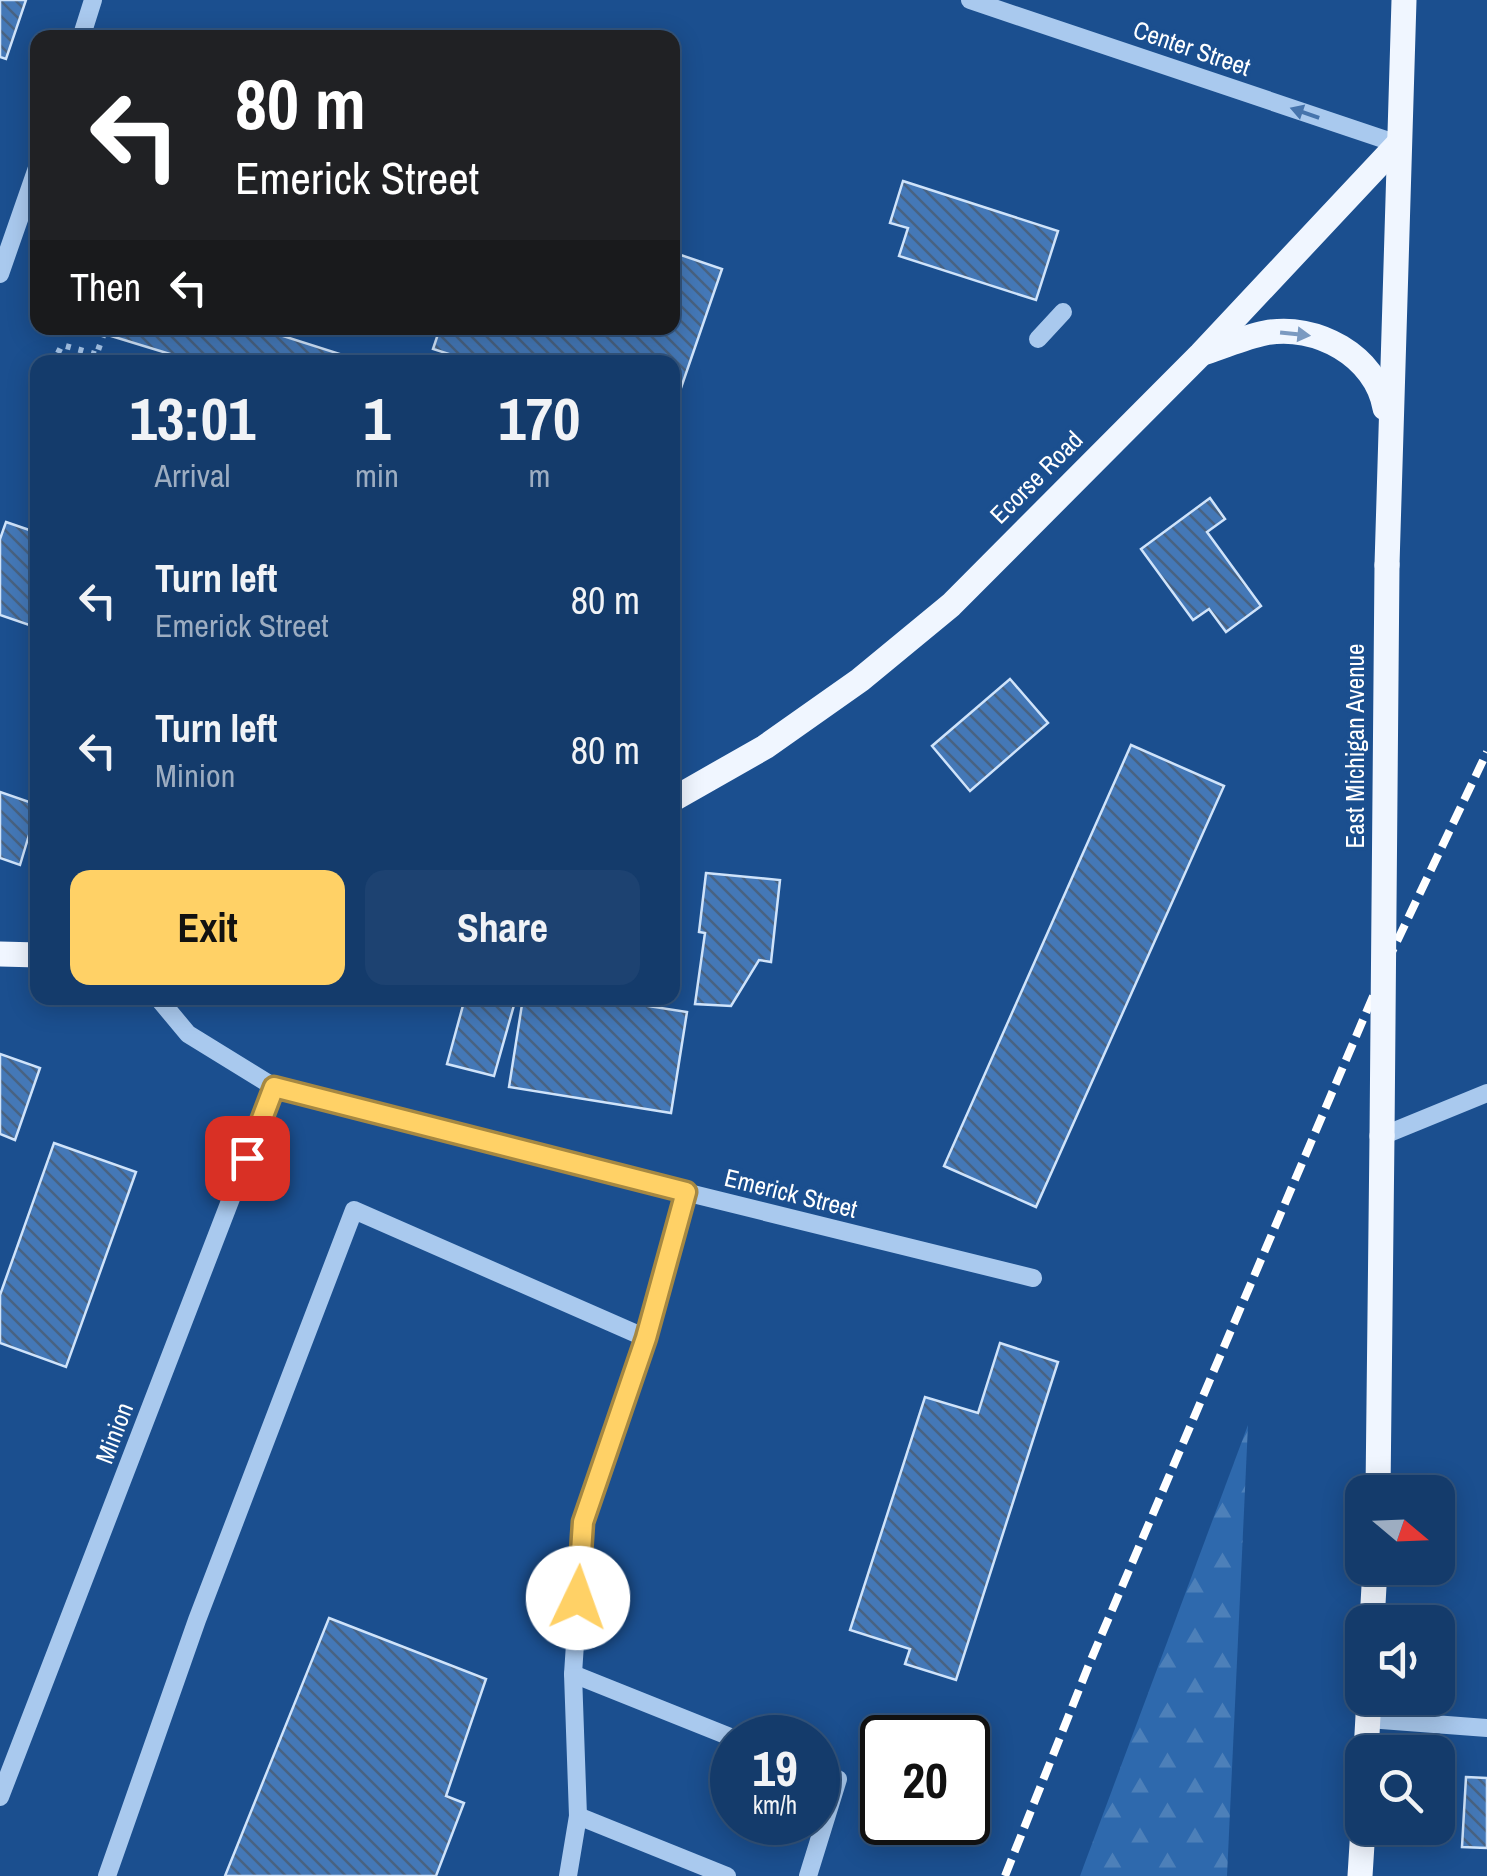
<!DOCTYPE html>
<html lang="en">
<head>
<meta charset="utf-8">
<style>
	body { margin:0; font-family:"Archivo Narrow",sans-serif; background:#1d4271; color:#f1f3f6; height:100vh; display:flex; flex-direction:column; font-size:38px; white-space:nowrap }
	* { box-sizing:border-box; margin:0 }
	p { font-size:32px; color:#9dadc1 }
	.icon { flex:none; width:55px; height:55px; fill:none; stroke:currentColor; stroke-width:2; stroke-linecap:round; stroke-linejoin:round }
	.map { position:relative; flex:1; overflow:hidden }
	.sheet { position:absolute; left:30px; top:355px; width:650px; height:650px; display:flex; flex-direction:column; background:#143b6b; border-radius:20px; box-shadow:0 5px 25px #0003,0 0 0 2px #33557e }
	.sheet>* { flex:none }
	.guide { position:absolute; left:30px; top:30px; width:650px; height:305px; border-radius:20px; box-shadow:0 5px 25px #0003,0 0 0 2px #33557e; background:#202124; color:#fff; overflow:hidden }
	.needle { width:65px; rotate:109deg }
	.controls { position:absolute; left:1345px; top:1475px; display:grid; gap:20px }
	.controls a { display:grid; place-items:center; width:110px; height:110px; border-radius:20px; background:#143b6b; box-shadow:0 5px 25px #0003,0 0 0 2px #33557e; font-size:50px }
	.speed { position:absolute; left:710px; top:1715px; display:flex; gap:20px; font-size:50px; font-weight:700; text-align:center }
	.speed>* { display:grid; place-content:center; width:130px; height:130px; border-radius:50%; background:#143b6b; box-shadow:0 5px 25px #0003,0 0 0 2px #33557e; line-height:1 }
	.speed small { font-size:25px; font-weight:400 }
	.speed .limit { border:5px solid #111; border-radius:15px; background:#fff; color:#111 }
	.pin { position:absolute; display:grid; place-items:center; width:85px; height:85px; color:#fff; margin:-42px; border-radius:20px; box-shadow:0 5px 15px #0006 }
	.me { position:absolute; width:110px; margin:-55px; rotate:3deg; stroke-linejoin:round; filter:drop-shadow(0 0 8px #0008) }
	.turn { display:flex; align-items:center; gap:35px; height:210px; padding:0 40px; font-size:45px }
	.turn .icon { width:130px; height:130px; stroke-width:2.5 }
	.turn b { display:block; font-size:70px; line-height:85px }
	.then { display:flex; align-items:center; height:95px; padding:0 40px; background:#0003; gap:20px; font-size:38px }
	.eta { display:flex; justify-content:space-evenly; align-items:center; height:170px; text-align:center }
	.eta b { font-size:60px; font-weight:800; line-height:70px }
	.cta { display:flex; gap:20px; margin-top:auto; padding:20px 40px }
	.cta a { flex:1; height:115px; border-radius:20px; background:#ffd166; color:#111; font-size:40px; font-weight:800; line-height:115px; text-align:center }
	.cta a+a { background:#1d4271; color:#f1f3f6 }
	ul { padding:0; list-style:none }
	li { display:flex; align-items:center; gap:30px; height:150px; padding:0 40px }
	li div { flex:1 }
	li b { display:block; font-size:38px }
	li em { font-style:normal }
	.map>svg:first-child { display:block }
	.forest { fill:url(#forest-firs) }
	.building { fill:url(#building-back-hatch); stroke:#cfe3fa; stroke-width:2.5 }
	.lines { fill:none; stroke-linecap:round; stroke-linejoin:round }
	.path { stroke:#a9c9ee; stroke-width:6; stroke-dasharray:5 8; stroke-linecap:butt }
	.minor { stroke:#a9c9ee; stroke-width:18 }
	.major { stroke:#f0f6ff; stroke-width:25 }
	.rail { stroke:#fff; stroke-width:8; stroke-dasharray:18 8; stroke-linecap:butt }
	.major-bridge { stroke:#f0f6ff; stroke-width:25 }
	.oneway { fill:#4674ac }
	.oneway2 { fill:#7b9ac1 }
	.route-casing { stroke:#a68842; stroke-width:25 }
	.route { stroke:#ffd166; stroke-width:18 }
	.labels { text-anchor:middle; stroke-width:8; stroke-linejoin:round; paint-order:stroke }
	.street-label { font-size:25px; fill:#fff; stroke:#1b4f8f }
</style>
</head>
<body>
<div class="map">
<svg width="1487" height="1876" viewBox="0 0 1487 1876">
	<defs>
		<pattern id="forest-firs" width="22" height="20" patternUnits="userSpaceOnUse" patternTransform="scale(2.5)"><rect width="22" height="20" fill="#2e69ad"/><path d="M5 1l3.5 6h-7zM16 11l3.5 6h-7z" fill="#4d80b9"/></pattern>
		<pattern id="building-back-hatch" width="6" height="6" patternUnits="userSpaceOnUse" patternTransform="scale(2.5)"><rect width="6" height="6" fill="#4478b7"/><path d="M-1 5l2 2M0 0l6 6M5-1l2 2" fill="none" stroke="#486282"/></pattern>
	</defs>
	<rect width="100%" height="100%" fill="#1b4f8f"/>
	<polygon class="forest" points="1248,1425 1227,1876 1080,1876"/>
	<g class="building">
		<polygon points="0,0 26,0 6,59 0,57"/>
		<polygon points="903,181 1058,231 1036,300 899,256 908,228 890,223"/>
		<polygon points="672,252 722,269 672,414 672,362 474,362 433,349 440,328 672,328"/>
		<polygon points="85,328 258,328 343,355 341,362 196,362"/>
		<polygon points="1210,498 1225,519 1207,532 1261,606 1226,632 1209,609 1193,620 1141,549"/>
		<polygon points="6,522 38,533 38,628 0,615 0,539"/>
		<polygon points="1010,679 1048,723 970,791 932,746"/>
		<polygon points="1131,745 1224,786 1036,1207 944,1166"/>
		<polygon points="0,792 38,805 20,865 0,858"/>
		<polygon points="706,873 780,880 771,962 759,960 731,1006 695,1004 705,933 699,932"/>
		<polygon points="465,998 516,998 494,1076 447,1064"/>
		<polygon points="523,998 597,998 687,1012 671,1113 509,1087"/>
		<polygon points="0,1054 40,1068 15,1140 0,1134"/>
		<polygon points="54,1143 136,1172 66,1367 0,1343 0,1295"/>
		<polygon points="1000,1343 1058,1362 956,1680 905,1664 910,1649 850,1630 925,1397 978,1413"/>
		<polygon points="329,1618 486,1679 446,1796 464,1803 436,1876 225,1876"/>
		<polygon points="1466,1777 1487,1778 1487,1848 1462,1847"/>
	</g>
	<g class="lines">
		<g class="path">
			<polyline points="58,353 62,345 124,362"/>
			<polyline points="94,362 104,333"/>
			<polyline points="165,362 168,354"/>
		</g>
		<g class="minor">
			<polyline points="970,0 1398,144"/>
			<polyline points="81,38 93,0"/>
			<polyline points="0,274 38,165"/>
			<polyline points="1038,339 1063,312"/>
			<polyline points="158,998 188,1034 274,1087 559,1161 1033,1278"/>
			<polyline points="1382,1136 1487,1093"/>
			<polyline points="573,1674 733,1738"/>
			<polyline points="1368,1719 1487,1728"/>
			<polyline points="0,1797 274,1087"/>
			<polyline points="578,1816 727,1876"/>
			<polyline points="107,1876 197,1620 354,1210 646,1338"/>
			<polyline points="568,1876 578,1816 573,1674 583,1523 646,1338 685,1193"/>
			<polyline points="808,1876 838,1779 818,1771"/>
		</g>
		<g class="major">
			<path d="M 1206,352 C 1225,346 1245,337 1265,333 C 1316,323 1376,356 1385,408"/>
			<polyline points="1387,565 1404,0"/>
			<polyline points="672,800 765,747 860,680 951,605 1201,354 1398,144"/>
			<polyline points="0,954 38,955"/>
			<polyline points="1378,1492 1382,1136"/>
			<polyline points="1372,1622 1375,1568"/>
			<polyline points="1366,1752 1369,1698"/>
			<polyline points="1360,1876 1363,1828"/>
		</g>
		<polyline class="rail" points="1005,1876 1090,1662 1391,954 1487,752"/>
		<polyline class="major-bridge" points="1382,1136 1387,565"/>
	</g>
	<defs><path id="oneway-solid" d="M-6-.8H1V-3.2L6.5 0L1 3.2V.8H-6Z" transform="scale(2.5)"/></defs>
	<use class="oneway" href="#oneway-solid" transform="translate(1305 113) rotate(-161)"/>
	<use class="oneway2" href="#oneway-solid" transform="translate(1295 334) rotate(6)"/>
	<g class="lines">
		<g class="route-casing">
			<polyline id="route" points="247,1158 274,1087 686,1192 646,1338 583,1522 578,1598"/>
		</g>
		<use href="#route" class="route"/>
	</g>
	<g class="labels">
		<g class="street-label">
			<text transform="translate(1192 48) rotate(19)" y="9">Center Street</text>
			<text transform="translate(1036 477) rotate(-45)" y="9">Ecorse Road</text>
			<text transform="translate(1355 746) rotate(-90)" y="9">East Michigan Avenue</text>
			<text transform="translate(791 1193) rotate(14)" y="9">Emerick Street</text>
			<text transform="translate(114 1433) rotate(-69)" y="9">Minion</text>
		</g>
	</g>
</svg>
<div class="controls">
<a><svg class="needle" viewBox="-14 -14 28 28"><path d="M0-13l5 13h-10z" fill="#e53935"/><path d="M0 13l5-13h-10z" fill="#9dadc1"/></svg></a>
<a><svg class="icon" aria-label="sound" viewBox="0 0 24 24"><path d="M4 9h4l5-4v14l-5-4H4zM17 9q2 3 0 6"/></svg></a>
<a><svg class="icon" aria-label="search" viewBox="0 0 24 24"><circle cx="10" cy="10" r="6"/><path d="M15 15l6 6"/></svg></a>
</div>
<div class="speed"><div>19<small>km/h</small></div><div class="limit">20</div></div>
<div class="pin" style="left:247px;top:1158px;background:#d93025"><svg class="icon" aria-label="arrive" viewBox="0 0 24 24"><path d="M6 21V4h12l-3 4 3 4H6"/></svg></div>
<svg class="me" style="left:578px;top:1598px" viewBox="-20 -20 40 40"><circle r="19" fill="#fff"/><path d="M0-13L10 11 0 6-10 11z" fill="#ffd166"/></svg>
<div class="guide">
<div class="turn"><svg class="icon" aria-label="left" viewBox="0 0 24 24"><path d="M17 20v-9H6M10 6l-5 5 5 5"/></svg><div><b>80 m</b>Emerick Street</div></div>
<div class="then">Then<svg class="icon" aria-label="left" viewBox="0 0 24 24"><path d="M17 20v-9H6M10 6l-5 5 5 5"/></svg></div>
</div>
<section class="sheet">
<div class="eta">
<div><b>13:01</b><p>Arrival</p></div>
<div><b>1</b><p>min</p></div>
<div><b>170</b><p>m</p></div>
</div>
<ul>
<li><svg class="icon" aria-label="left" viewBox="0 0 24 24"><path d="M17 20v-9H6M10 6l-5 5 5 5"/></svg><div><b>Turn left</b><p>Emerick Street</p></div><em>80 m</em></li>
<li><svg class="icon" aria-label="left" viewBox="0 0 24 24"><path d="M17 20v-9H6M10 6l-5 5 5 5"/></svg><div><b>Turn left</b><p>Minion</p></div><em>80 m</em></li>
</ul>
<div class="cta"><a>Exit</a><a>Share</a></div>
</section>
</div>
</body>
</html>
